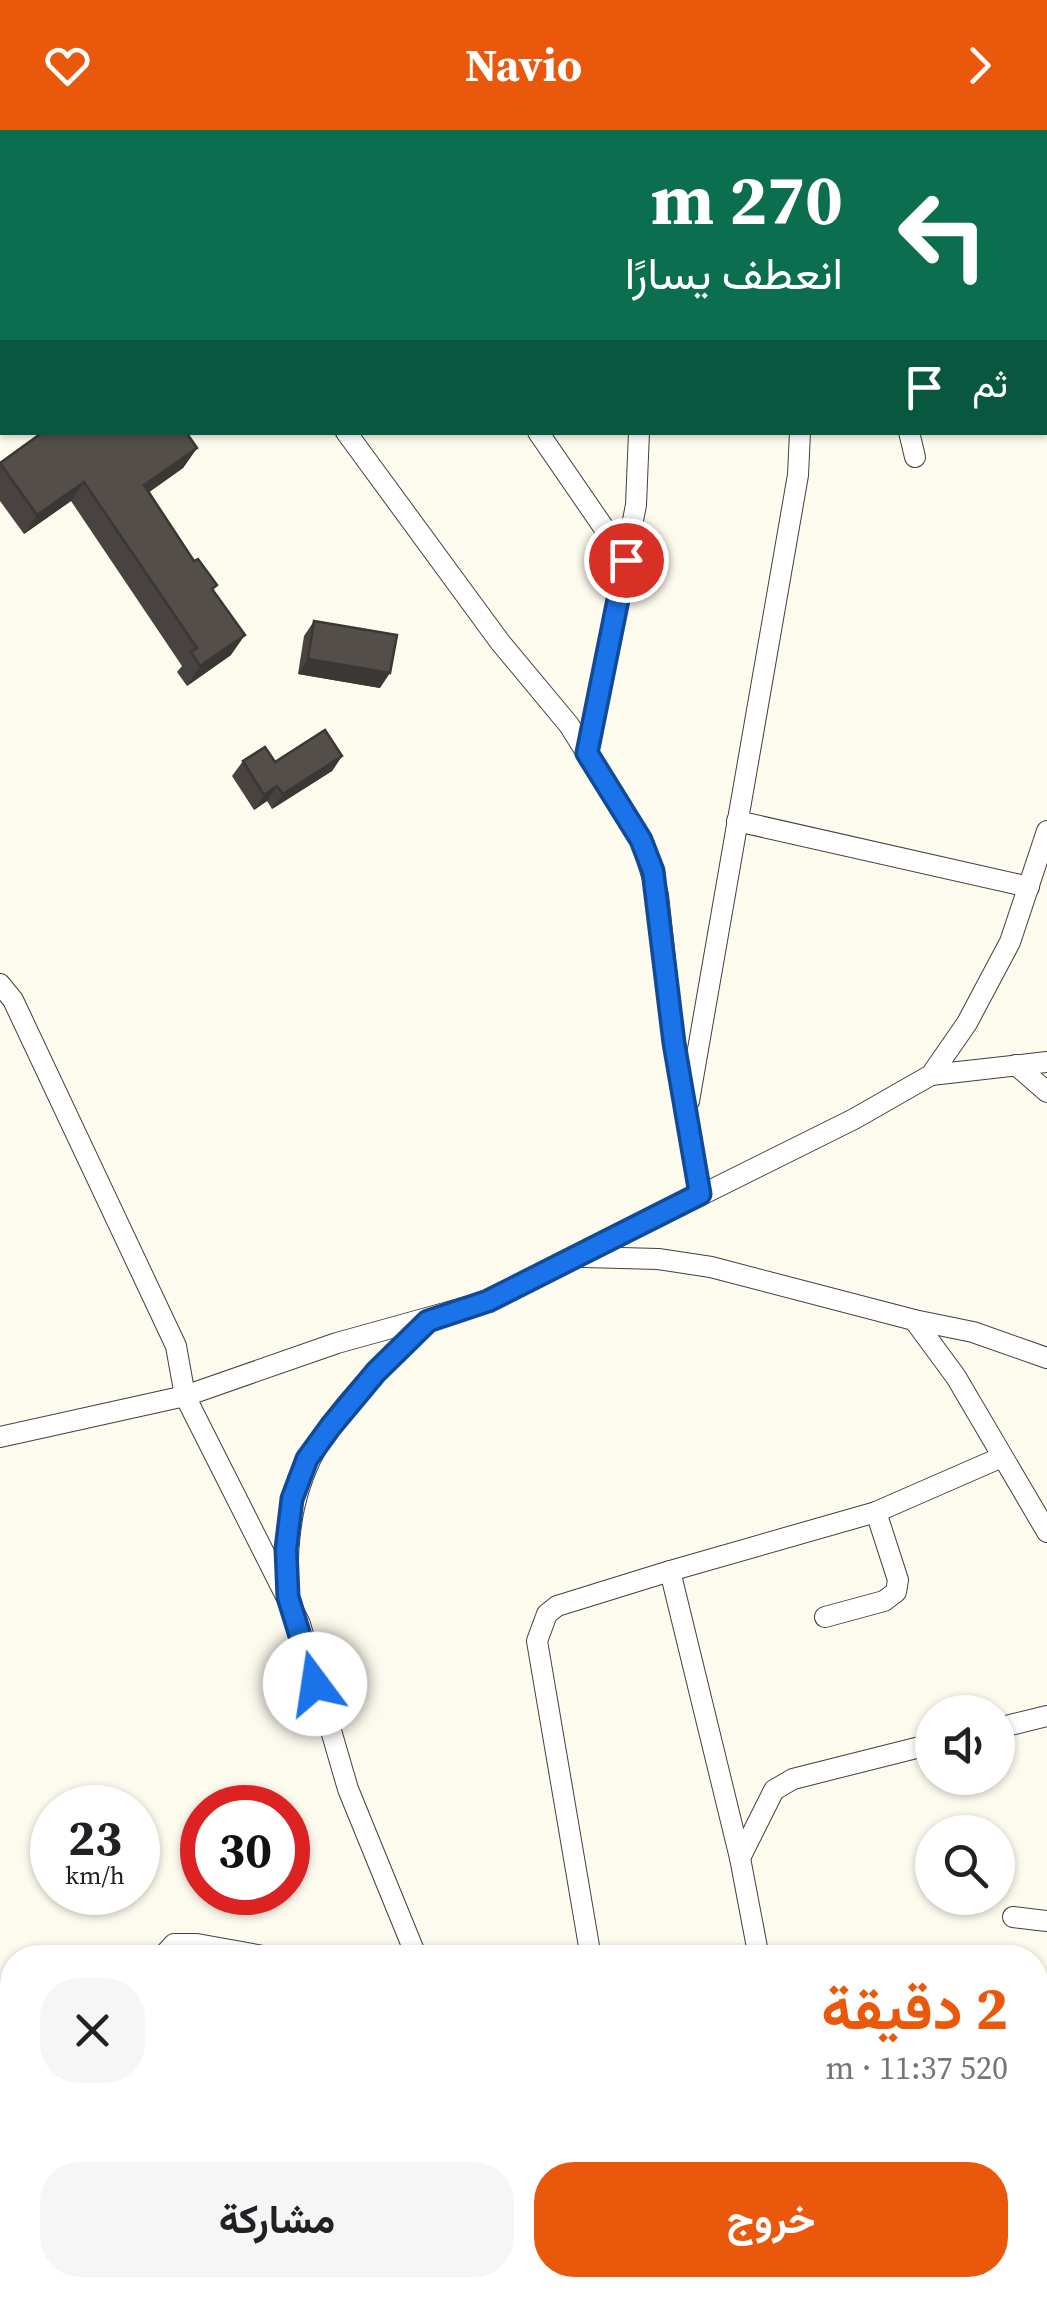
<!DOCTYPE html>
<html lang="ar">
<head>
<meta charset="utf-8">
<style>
	body { margin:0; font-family:"Source Serif 4",Vazirmatn,serif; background:#f6f6f6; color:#202124; direction:rtl; height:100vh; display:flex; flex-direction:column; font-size:38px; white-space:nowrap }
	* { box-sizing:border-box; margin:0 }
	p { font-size:32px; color:#757577 }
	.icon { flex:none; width:55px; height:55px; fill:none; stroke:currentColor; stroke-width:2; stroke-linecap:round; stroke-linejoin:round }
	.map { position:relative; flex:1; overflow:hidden; direction:ltr }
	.drawer { position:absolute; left:0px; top:1815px; width:1048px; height:352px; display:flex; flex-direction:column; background:#fff; border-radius:40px 40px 0 0; box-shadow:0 2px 8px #0004; direction:rtl }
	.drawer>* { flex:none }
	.top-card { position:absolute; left:0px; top:0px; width:1048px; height:305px; box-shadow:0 2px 8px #0004; direction:rtl; background:#0b6e4f; color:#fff; overflow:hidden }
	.fabs { position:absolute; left:915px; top:1565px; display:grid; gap:20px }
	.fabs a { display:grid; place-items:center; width:100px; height:100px; border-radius:50%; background:#fff; box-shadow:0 2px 8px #0004; font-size:50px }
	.speed { position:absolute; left:30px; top:1655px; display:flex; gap:20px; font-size:50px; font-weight:700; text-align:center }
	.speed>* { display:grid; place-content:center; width:130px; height:130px; border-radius:50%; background:#fff; box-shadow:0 2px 8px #0004; line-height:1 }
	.speed small { font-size:25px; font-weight:400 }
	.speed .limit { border:15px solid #d22; background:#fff; color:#111 }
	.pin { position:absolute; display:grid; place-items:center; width:85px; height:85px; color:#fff; margin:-42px; border:5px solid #fff; border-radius:50%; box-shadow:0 2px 10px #0007 }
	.me { position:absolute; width:110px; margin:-55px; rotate:346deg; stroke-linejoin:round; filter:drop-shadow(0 0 8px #0008) }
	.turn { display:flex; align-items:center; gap:35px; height:210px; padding:0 40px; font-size:45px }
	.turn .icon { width:130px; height:130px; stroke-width:2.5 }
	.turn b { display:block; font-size:70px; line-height:85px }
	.then { display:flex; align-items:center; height:95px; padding:0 40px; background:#0003; gap:20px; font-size:38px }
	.round { display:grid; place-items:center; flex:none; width:105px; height:105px; border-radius:40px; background:#f6f6f6 }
	.summary { display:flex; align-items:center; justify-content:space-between; height:170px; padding:0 40px }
	h1 { font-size:60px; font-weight:700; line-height:75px; color:#ea580c }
	.button { display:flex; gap:20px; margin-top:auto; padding:20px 40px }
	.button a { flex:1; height:115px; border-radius:40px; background:#ea580c; color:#fff; font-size:40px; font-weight:700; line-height:115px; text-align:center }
	.button a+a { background:#f6f6f6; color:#202124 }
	header { display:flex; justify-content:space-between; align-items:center; height:130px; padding:0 40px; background:#ea580c; color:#fff; font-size:45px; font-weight:700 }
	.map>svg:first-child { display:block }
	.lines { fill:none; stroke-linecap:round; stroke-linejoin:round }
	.minor-casing { stroke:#404040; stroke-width:22 }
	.minor { stroke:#fff; stroke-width:20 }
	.wall { fill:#484340 }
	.shaded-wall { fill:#3b3734 }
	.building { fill:#544e4a; stroke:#3b3734; stroke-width:2.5 }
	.route-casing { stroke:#114b97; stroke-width:25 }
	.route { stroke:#1a73e8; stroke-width:18 }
</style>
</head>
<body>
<header><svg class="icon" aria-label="forward" viewBox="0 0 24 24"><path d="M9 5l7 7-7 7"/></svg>Navio<svg class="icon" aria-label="heart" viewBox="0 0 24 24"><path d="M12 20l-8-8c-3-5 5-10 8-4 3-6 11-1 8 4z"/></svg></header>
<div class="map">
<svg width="1047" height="2167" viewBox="0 0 1047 2167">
	<rect width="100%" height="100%" fill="#fdfaee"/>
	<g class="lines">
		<g class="minor-casing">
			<g id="minor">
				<polyline points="129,0 131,2"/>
				<polyline points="843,0 844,2"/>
				<polyline points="1036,0 1037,2"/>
				<polyline points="189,2 190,0"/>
				<polyline points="1045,39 1047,48"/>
				<polyline points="1045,116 1047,116"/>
				<polyline points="346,302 500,512 569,595 641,710 658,765 674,913 700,1065"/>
				<polyline points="538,302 626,430"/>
				<polyline points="909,302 915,327"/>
				<polyline points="587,623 636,375 639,302"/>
				<polyline points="737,691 1029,757"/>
				<polyline points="0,854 13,870 176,1216 185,1266 300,1494 348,1659 417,1828"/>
				<polyline points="1016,935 1047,962"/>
				<polyline points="931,945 1047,932"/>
				<polyline points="689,971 798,345 800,302"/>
				<polyline points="584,1127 658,1129 711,1137 914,1190 956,1247 1047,1402"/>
				<polyline points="914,1190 973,1202 1047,1228"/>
				<polyline points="0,1307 185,1266 337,1213 488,1171 854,989 931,945 967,893 1010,812 1047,701"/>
				<path d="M 288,1460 C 283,1325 337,1280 428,1191"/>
				<polyline points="825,1487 884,1471 896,1462 898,1450 876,1382"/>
				<polyline points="998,1598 1047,1586"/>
				<polyline points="740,1728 774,1660 793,1649 932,1614"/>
				<polyline points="1013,1787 1047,1791"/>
				<polyline points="161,1828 174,1814 197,1814 274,1828"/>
				<polyline points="591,1828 537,1511 547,1484 557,1476 670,1441"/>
				<polyline points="759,1828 740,1728 670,1441 876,1382 1002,1327"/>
				<polyline points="1035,2065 1047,2062"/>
				<polyline points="296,2155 309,2167"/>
				<polyline points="614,2155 624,2167"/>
				<polyline points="107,2167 156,2155"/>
				<polyline points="673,2167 710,2155"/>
			</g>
		</g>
		<use href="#minor" class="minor"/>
	</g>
	<g class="wall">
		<polygon points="2,63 2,115 0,111 0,65"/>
		<polygon points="0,162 2,166 2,267 0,264"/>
		<polygon points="197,318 183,338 149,362 214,460 231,525 187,556 177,542 182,536 71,371 24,404 0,371 0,333"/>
		<polygon points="314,491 380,558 298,544 304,506"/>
		<polygon points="342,626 332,641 272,679 267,671 254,680 232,646 243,631 275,632"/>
	</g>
	<g class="shaded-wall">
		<polygon points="197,318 183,338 131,375 144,355"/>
		<polygon points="84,352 71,371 24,404 37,385"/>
		<polygon points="245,505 231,525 187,556 200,536"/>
		<polygon points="308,529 390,543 380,558 298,544"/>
		<polygon points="342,626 332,641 272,679 283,664"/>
		<polygon points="277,656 267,671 254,680 264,665"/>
	</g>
	<g class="building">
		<polygon points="2,63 2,85 0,82 0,65"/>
		<polygon points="0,162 2,166 2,246 0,242"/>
		<polygon points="43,302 186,302 197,318 144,355 194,431 198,429 217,455 212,459 245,505 200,536 191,522 197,518 84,352 37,385 0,333"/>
		<polygon points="314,491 397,505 390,543 308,529"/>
		<polygon points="325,600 342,626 283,664 277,656 264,665 243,631 265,617 275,632"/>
	</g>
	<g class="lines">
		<g class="route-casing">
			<polyline id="route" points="315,1554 288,1467 286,1419 292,1369 307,1329 331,1296 376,1242 428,1191 488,1171 700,1064 674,913 653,741 641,710 587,623 626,430"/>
		</g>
		<use href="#route" class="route"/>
	</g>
</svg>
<div class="fabs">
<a><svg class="icon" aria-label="sound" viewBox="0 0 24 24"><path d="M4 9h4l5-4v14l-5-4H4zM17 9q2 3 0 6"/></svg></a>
<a><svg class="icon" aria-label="search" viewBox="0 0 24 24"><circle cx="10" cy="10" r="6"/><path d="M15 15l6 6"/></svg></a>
</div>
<div class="speed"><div>23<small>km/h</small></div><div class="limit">30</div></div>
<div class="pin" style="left:626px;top:430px;background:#d93025"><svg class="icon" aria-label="arrive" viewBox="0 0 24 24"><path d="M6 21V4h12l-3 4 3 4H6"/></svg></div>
<svg class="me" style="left:315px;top:1554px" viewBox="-20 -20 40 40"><circle r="19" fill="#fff"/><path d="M0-13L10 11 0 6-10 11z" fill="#1a73e8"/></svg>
<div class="top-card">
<div class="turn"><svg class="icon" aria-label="left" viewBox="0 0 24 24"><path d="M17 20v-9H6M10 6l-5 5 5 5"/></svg><div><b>270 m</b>انعطف يسارًا</div></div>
<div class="then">ثم<svg class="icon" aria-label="arrive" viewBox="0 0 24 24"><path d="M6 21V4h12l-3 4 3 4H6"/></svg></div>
</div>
<section class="drawer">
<div class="summary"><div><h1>2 دقيقة</h1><p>520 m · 11:37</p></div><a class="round"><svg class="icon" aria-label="close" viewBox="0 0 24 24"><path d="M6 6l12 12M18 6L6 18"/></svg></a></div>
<div class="button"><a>خروج</a><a>مشاركة</a></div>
</section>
</div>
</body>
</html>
